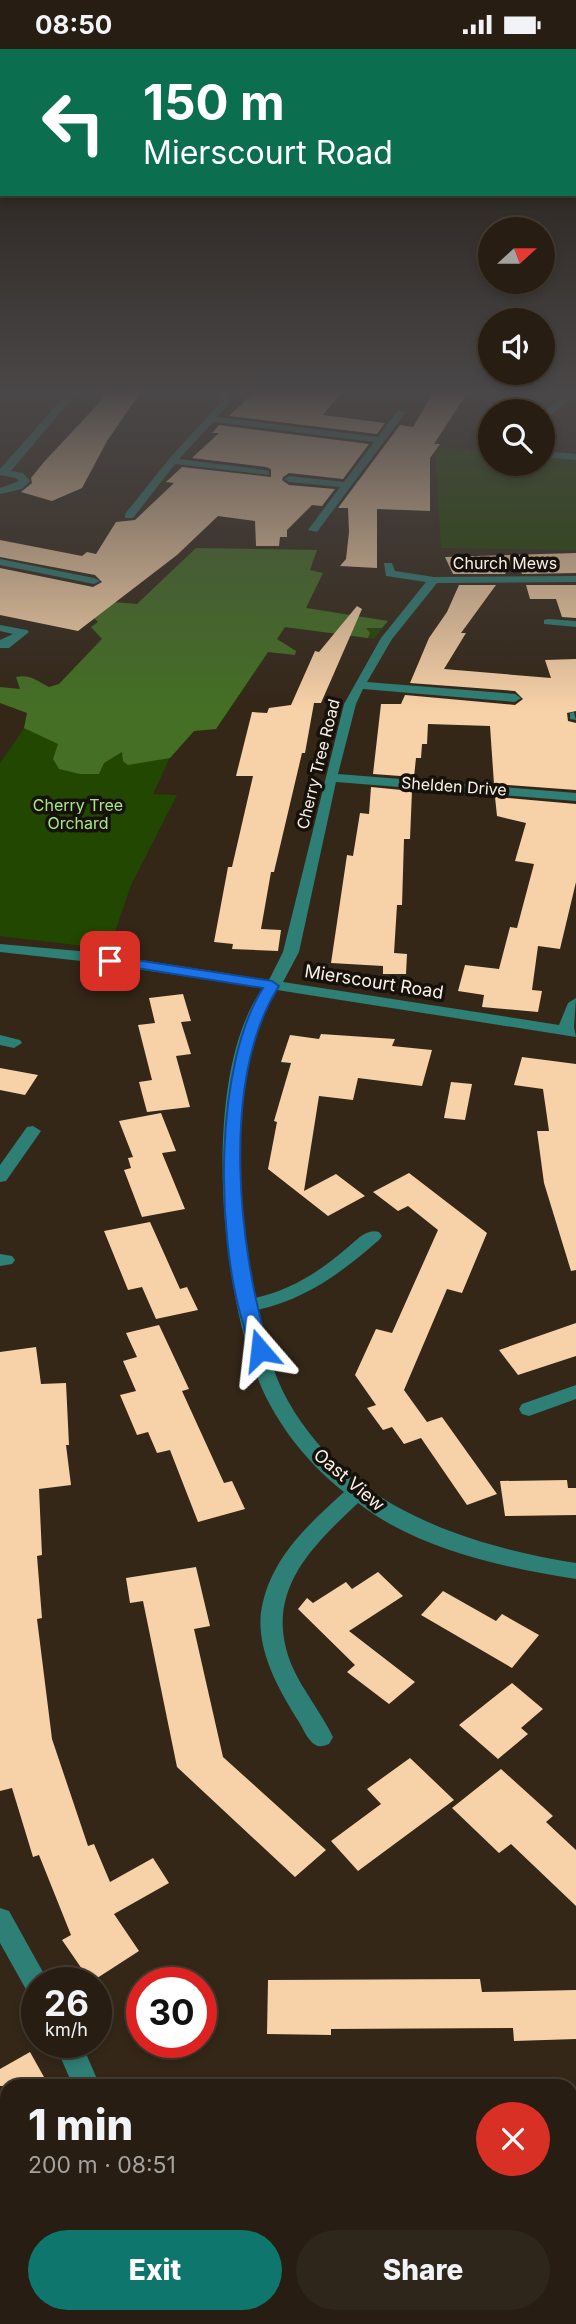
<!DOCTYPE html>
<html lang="en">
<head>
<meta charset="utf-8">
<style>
	body { margin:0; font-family:Inter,sans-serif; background:#2f261b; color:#f1f3f6; height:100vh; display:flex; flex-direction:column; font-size:26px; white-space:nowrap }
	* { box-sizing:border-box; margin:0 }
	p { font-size:23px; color:#a4a29f }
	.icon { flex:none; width:38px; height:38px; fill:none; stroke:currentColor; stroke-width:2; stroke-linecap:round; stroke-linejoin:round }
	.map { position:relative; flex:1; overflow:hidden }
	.sheet { position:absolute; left:0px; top:2030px; width:578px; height:245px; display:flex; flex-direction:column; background:#271d12; border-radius:21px 21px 0 0; box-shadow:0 4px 10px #0003,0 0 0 2px #433b32 }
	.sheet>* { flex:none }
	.hud { position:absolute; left:0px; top:0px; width:578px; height:147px; box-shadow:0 4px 10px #0003,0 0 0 2px #433b32; background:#0b6e4f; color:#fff; overflow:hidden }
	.needle { width:46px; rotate:69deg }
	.fabs { position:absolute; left:478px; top:168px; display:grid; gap:14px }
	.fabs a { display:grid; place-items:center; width:77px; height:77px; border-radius:50%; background:#271d12; box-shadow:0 4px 10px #0003,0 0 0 2px #433b32; font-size:35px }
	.speed { position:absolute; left:21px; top:1918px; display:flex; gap:14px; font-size:35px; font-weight:700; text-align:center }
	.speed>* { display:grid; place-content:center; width:91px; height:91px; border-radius:50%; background:#271d12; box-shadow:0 4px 10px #0003,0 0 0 2px #433b32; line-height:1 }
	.speed small { font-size:18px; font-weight:400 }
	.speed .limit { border:10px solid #d22; background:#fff; color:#111 }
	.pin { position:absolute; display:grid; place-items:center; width:60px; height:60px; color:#fff; margin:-30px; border-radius:14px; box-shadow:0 4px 10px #0006 }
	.me { position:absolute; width:77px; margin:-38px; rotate:343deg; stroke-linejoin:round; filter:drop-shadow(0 0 5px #0008) }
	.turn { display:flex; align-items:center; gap:24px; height:147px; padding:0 28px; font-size:32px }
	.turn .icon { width:91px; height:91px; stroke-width:2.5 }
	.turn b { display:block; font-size:49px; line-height:60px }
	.round { display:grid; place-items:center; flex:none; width:74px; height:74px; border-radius:37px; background:#2f261b }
	.headline { display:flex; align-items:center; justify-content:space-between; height:119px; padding:0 28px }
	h1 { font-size:42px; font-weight:800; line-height:52px }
	.primary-button { display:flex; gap:14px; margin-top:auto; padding:14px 28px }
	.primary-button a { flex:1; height:80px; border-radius:42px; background:#0f766e; color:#fff; font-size:28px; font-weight:800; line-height:80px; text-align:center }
	.primary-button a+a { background:#2f261b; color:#f1f3f6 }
	.status { display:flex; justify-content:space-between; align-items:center; height:49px; padding:0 35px; background:#271d12; direction:ltr }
	.status svg { height:19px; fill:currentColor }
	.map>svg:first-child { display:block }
	.green { fill:#224700 }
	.forest { fill:#446f24 }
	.building { fill:#f7d1a7 }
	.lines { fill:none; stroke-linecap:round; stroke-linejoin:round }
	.minor { fill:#2e7f75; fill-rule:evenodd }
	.route { fill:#1a73e8; stroke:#114b97; stroke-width:2 }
	.labels { text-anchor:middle; stroke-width:7; stroke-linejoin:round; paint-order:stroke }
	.far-street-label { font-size:16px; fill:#f9f0e7; stroke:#17110b }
	.far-park-label { font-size:16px; fill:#a8e682; stroke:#17110b }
	.street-label { font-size:18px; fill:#f9f0e7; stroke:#17110b }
</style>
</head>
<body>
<div class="status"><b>08:50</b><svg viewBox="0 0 49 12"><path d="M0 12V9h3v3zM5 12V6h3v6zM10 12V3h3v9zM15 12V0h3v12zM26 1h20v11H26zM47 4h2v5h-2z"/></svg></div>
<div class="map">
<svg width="576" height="2275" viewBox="0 0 576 2275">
	<rect width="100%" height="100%" fill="#342718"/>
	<g class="green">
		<polygon points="435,398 490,403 490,415 542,415 543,408 576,411 576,501 441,499"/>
		<polygon points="196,499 317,501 297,557 388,572 374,590 285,578 216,680 182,682 153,745 177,746 131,836 109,900 0,887 0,714 43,652 116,574 101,552 137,555"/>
	</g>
	<path class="forest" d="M 196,499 L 317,501 L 310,521 L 323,524 L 306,559 L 388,572 L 382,579 L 366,579 L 370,584 L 368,589 L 285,578 L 277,590 L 296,602 L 295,606 L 268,603 L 216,680 L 194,682 L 170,709 L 128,716 L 123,712 L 122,703 L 104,714 L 99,725 L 80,725 L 59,720 L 53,710 L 58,695 L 24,679 L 27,664 L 0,654 L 0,638 L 20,640 L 16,628 C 30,625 37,632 49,638 L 59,635 L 102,590 L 91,578 L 98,573 L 94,569 L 101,552 L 137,555 Z"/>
	<g class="building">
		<polygon points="111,341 142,341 107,392 82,439 52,452 21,443 32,434 31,429 44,413"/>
		<polygon points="256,341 340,345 323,366 385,374 377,385 229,367"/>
		<polygon points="435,341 469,341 434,395 440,395 430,409 430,462 377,460 377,519 340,517 346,510 349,483 348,459 338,459 400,376 413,378"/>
		<polygon points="219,376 369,395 343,430 289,424 283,428 282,431 289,436 335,440 322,457 312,456 287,481 287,488 280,488 279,497 256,497 255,472 218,467 177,506 78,582 0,566 0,519 93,538 102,533 95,526 0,508 0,491 82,507 87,503 96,505 116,473 135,471 174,434 166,433 182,418 271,428 271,420 266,418 192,409 219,384 212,384"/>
		<polygon points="576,504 576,524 522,525 517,508 505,525 453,525 445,508"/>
		<polygon points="459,536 496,536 461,584 466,584 444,620 551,629 545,611 576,610 576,662 567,664 568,672 576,674 576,741 494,735 490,677 428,675 427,695 422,695 421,709 416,709 414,728 373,725 381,655 401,655 405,646 515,656 523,650 515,642 410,634 429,589 447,563"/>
		<polygon points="526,536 576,536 576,569 562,568 556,550 530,550"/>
		<polygon points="357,557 362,560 321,654 314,654 305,704 302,704 274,823 271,823 261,880 281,881 278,902 232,900 233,895 214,893 228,818 232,818 253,727 236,727 252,663 267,664 269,659 291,656 315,602 319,603"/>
		<polygon points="371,738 412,742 410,790 404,790 402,856 397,856 394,904 407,905 406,925 383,925 383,917 331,914 347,806 353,807 360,764 369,765"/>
		<polygon points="495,748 576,755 576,833 560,900 538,897 532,941 542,942 538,963 482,958 484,946 458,942 465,916 499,920 510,878 517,879 534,815 515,812 526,774 497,767"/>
		<polygon points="183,945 191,972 181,973 191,1005 176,1007 190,1058 147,1063 139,1033 152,1031 138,976 155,974 149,949"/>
		<polygon points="321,985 395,990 392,997 432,1001 422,1037 358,1029 353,1051 319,1047 304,1142 336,1125 365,1147 328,1167 268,1120 277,1073 274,1072 291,1014 281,1013 290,986 319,990"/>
		<polygon points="522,1008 576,1015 576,1221 571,1222 544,1134 537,1082 549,1082 543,1040 514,1036"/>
		<polygon points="0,1019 38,1026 25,1046 0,1041"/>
		<polygon points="451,1033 472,1035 465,1071 444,1069"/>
		<polygon points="161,1064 176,1102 162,1104 185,1160 142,1168 124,1121 131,1119 128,1109 133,1108 119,1072"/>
		<polygon points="409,1124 487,1184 462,1244 447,1240 404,1341 427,1373 442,1368 497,1445 467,1456 421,1389 404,1395 392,1378 383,1381 367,1359 376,1356 355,1326 376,1280 392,1284 438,1181 408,1157 398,1162 373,1143"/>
		<polygon points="150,1173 180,1240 187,1238 198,1261 156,1270 142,1238 128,1241 104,1182"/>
		<polygon points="576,1274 576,1307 518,1326 499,1301"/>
		<polygon points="159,1276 189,1340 182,1342 224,1434 232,1432 245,1460 198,1473 170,1401 157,1404 148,1383 137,1386 120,1346 136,1342 123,1312 137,1308 126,1284"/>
		<polygon points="36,1298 41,1335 66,1334 69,1396 66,1396 71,1436 39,1440 42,1506 37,1507 42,1569 37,1570 52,1690 88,1797 94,1795 110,1833 153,1809 169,1834 114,1865 139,1902 91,1933 62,1891 71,1886 39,1806 33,1808 12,1739 0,1742 0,1303"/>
		<polygon points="567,1431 568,1439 576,1439 576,1466 505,1467 500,1432"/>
		<polygon points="196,1518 210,1577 194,1580 223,1708 326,1801 295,1828 177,1718 143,1552 130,1554 126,1529"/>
		<polygon points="378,1523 403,1547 349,1582 415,1633 389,1655 347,1623 355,1616 298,1560 307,1549 313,1554 346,1533 352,1540"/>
		<polygon points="443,1542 496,1572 502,1565 539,1586 512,1619 421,1566"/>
		<polygon points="512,1634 543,1660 521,1679 528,1685 498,1710 459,1676"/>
		<polygon points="410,1709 454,1751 358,1822 331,1792 381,1755 367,1740"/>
		<polygon points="501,1720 553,1767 546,1773 576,1801 576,1857 511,1795 499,1804 452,1759"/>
		<polygon points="480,1930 482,1943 576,1941 576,1990 514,1992 513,1979 331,1980 331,1986 267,1985 268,1931"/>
		<polygon points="30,2003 49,2037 0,2037 0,2020"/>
	</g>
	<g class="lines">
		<g class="minor">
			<polygon points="70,341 79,341 11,422 23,424 30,432 22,440 0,445 0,439 19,432 16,429 0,426 0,420"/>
			<polygon points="219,341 229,341 229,355 217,368 378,388 398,361 406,363 317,483 308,481 340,438 289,433 284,430 289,427 344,433 374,393 213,373 179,410 265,421 269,422 269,426 175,415 133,469 125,469 125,465 169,410 219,355"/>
			<polygon points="570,341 576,341 576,346 542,373 542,365"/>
			<polygon points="542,402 576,405 576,411 542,408"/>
			<polygon points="0,510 94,529 100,532 94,535 0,516"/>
			<path d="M 384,514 L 392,514 L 395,522 L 434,528 L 576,527 L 576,533 L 437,534 L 392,590 L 367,633 L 515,645 L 521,649 L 515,653 L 363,640 L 356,655 L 338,725 L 576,744 L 576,752 L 336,733 L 299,903 L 283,933 L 559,976 L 568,954 L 576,949 L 574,978 L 576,988 L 277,941 C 226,1011 238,1168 255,1249 C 291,1241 319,1223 347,1199 C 357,1191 366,1179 379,1183 L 382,1187 L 379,1191 C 342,1223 307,1250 257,1261 C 265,1292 272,1324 288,1352 C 347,1457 464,1496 576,1514 L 576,1530 C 502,1518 419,1501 358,1454 C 310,1499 262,1545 292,1617 C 303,1642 321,1663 333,1688 L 329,1695 C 324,1697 319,1699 314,1695 C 308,1691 303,1680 299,1673 C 278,1640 252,1594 263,1553 C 274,1506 310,1474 344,1443 C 311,1417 282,1382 264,1344 C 220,1250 199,1026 263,939 L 90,913 L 0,903 L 0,895 L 90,903 L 269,931 L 283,903 L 344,655 L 381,589 L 426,533 L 386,527 Z"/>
			<polygon points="548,570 576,572 576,578 544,575 544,571"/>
			<polygon points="0,576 27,581 29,583 9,599 0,599 0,591 13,585 0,582"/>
			<polygon points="574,663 576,671 570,670 570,664"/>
			<polygon points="0,986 20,991 22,994 14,999 0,996"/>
			<polygon points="33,1077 41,1082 6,1132 0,1133 0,1116 27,1078"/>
			<polygon points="0,1205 12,1207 15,1211 12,1215 0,1217"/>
			<polygon points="576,1336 576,1350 529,1367 522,1365 519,1360 522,1355"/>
			<polygon points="0,1859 9,1862 49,1934 37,1934 37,1947 28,1944 0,1894"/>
			<polygon points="54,1993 81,1993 100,2037 73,2037"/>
			<polygon points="570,2038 576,2040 576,2066 570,2064"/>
			<polygon points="7,2121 7,2150 0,2153 0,2124"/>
		</g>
	</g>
	<linearGradient id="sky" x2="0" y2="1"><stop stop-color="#1d150d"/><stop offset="0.52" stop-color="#4a4748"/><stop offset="1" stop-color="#4a4748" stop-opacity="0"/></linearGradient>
	<rect width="576" height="660" fill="url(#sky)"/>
	<path class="route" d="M 110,907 L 272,932 L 279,937 C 220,1030 238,1199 269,1301 L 266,1305 L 260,1307 C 247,1303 246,1282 242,1271 C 216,1183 214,1017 263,939 L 105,914 L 105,909 Z"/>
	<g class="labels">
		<g class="far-street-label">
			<text x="505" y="520">Church Mews</text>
			<text transform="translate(318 715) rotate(-76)" y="6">Cherry Tree Road</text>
			<text transform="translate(454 737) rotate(4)" y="6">Shelden Drive</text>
		</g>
		<g class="far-park-label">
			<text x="78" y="762">Cherry Tree<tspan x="78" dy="18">Orchard</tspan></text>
		</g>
		<g class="street-label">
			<text transform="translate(374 933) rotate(9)" y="6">Mierscourt Road</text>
			<text transform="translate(349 1431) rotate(40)" y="6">Oast View</text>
		</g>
	</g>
</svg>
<div class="fabs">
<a><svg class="needle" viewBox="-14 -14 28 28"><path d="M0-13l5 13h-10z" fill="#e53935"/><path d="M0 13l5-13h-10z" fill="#a4a29f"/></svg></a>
<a><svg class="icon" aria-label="sound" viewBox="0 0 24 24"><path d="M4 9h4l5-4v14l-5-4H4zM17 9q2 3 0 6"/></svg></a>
<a><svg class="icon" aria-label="search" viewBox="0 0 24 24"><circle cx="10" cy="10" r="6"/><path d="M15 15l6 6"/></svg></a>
</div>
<div class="speed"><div>26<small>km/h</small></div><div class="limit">30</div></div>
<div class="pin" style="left:110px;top:912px;background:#d93025"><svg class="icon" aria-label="arrive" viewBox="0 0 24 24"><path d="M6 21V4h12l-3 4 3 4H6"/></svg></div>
<svg class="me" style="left:260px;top:1301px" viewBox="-20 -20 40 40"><path d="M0-17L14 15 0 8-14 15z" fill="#1a73e8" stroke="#fff" stroke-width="4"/></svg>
<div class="hud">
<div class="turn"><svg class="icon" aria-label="left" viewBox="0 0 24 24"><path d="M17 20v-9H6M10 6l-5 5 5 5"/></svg><div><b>150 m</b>Mierscourt Road</div></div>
</div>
<section class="sheet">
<div class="headline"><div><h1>1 min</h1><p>200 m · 08:51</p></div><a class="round" style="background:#d93025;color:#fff"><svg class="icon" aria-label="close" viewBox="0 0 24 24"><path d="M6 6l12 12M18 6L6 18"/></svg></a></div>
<div class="primary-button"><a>Exit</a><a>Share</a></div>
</section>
</div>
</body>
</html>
